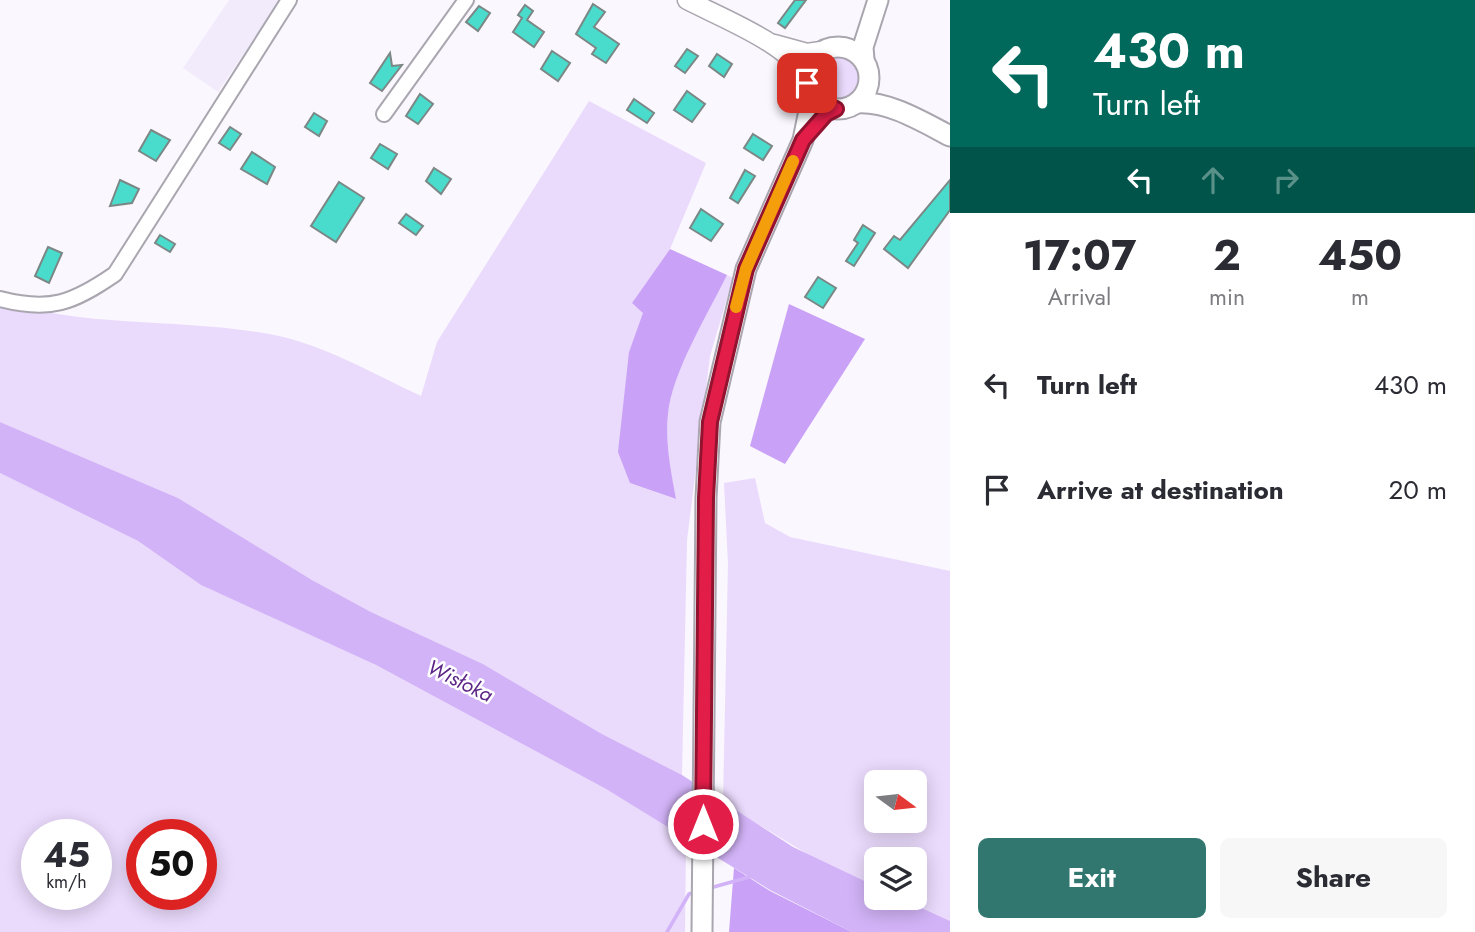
<!DOCTYPE html>
<html lang="en">
<head>
<meta charset="utf-8">
<style>
	body { margin:0; font-family:Jost,sans-serif; background:#f7f7f7; color:#2b2b33; height:100vh; display:flex; flex-direction:column; font-size:26px; white-space:nowrap }
	* { box-sizing:border-box; margin:0 }
	p { font-size:23px; color:#7c7c81 }
	.icon { flex:none; width:38px; height:38px; fill:none; stroke:currentColor; stroke-width:2; stroke-linecap:round; stroke-linejoin:round }
	.map { position:relative; flex:1; overflow:hidden }
	.panel { display:flex; flex-direction:column; background:#fff; width:525px }
	.panel>* { flex:none }
	.banner { background:#00695c; color:#fff; overflow:hidden }
	.needle { width:46px; rotate:105deg }
	.controls { position:absolute; left:864px; top:770px; display:grid; gap:14px }
	.controls a { display:grid; place-items:center; width:63px; height:63px; border-radius:10px; background:#fff; box-shadow:0 4px 18px #0003; font-size:35px }
	.speed { position:absolute; left:21px; top:819px; display:flex; gap:14px; font-size:35px; font-weight:700; text-align:center }
	.speed>* { display:grid; place-content:center; width:91px; height:91px; border-radius:50%; background:#fff; box-shadow:0 4px 18px #0003; line-height:1 }
	.speed small { font-size:18px; font-weight:400 }
	.speed .limit { border:10px solid #d22; background:#fff; color:#111 }
	.pin { position:absolute; display:grid; place-items:center; width:60px; height:60px; color:#fff; margin:-30px; border-radius:14px; box-shadow:0 4px 10px #0006 }
	.me { position:absolute; width:77px; margin:-38px; rotate:0deg; stroke-linejoin:round; filter:drop-shadow(0 0 5px #0008) }
	.turn { display:flex; align-items:center; gap:24px; height:147px; padding:0 28px; font-size:32px }
	.turn .icon { width:91px; height:91px; stroke-width:2.5 }
	.turn b { display:block; font-size:49px; line-height:60px }
	.lanes { display:flex; align-items:center; height:66px; padding:0 28px; background:#0003; justify-content:center; gap:35px; direction:ltr }
	.lanes .off { opacity:.35 }
	.eta { display:flex; justify-content:space-evenly; align-items:center; height:119px; text-align:center }
	.eta b { font-size:42px; font-weight:700; line-height:49px }
	.primary-button { display:flex; gap:14px; margin-top:auto; padding:14px 28px }
	.primary-button a { flex:1; height:80px; border-radius:10px; background:#31776f; color:#fff; font-size:28px; font-weight:700; line-height:80px; text-align:center }
	.primary-button a+a { background:#f7f7f7; color:#2b2b33 }
	ul { padding:0; list-style:none }
	li { display:flex; align-items:center; gap:21px; height:105px; padding:0 28px }
	li div { flex:1 }
	li b { display:block; font-size:26px }
	li em { font-style:normal }
	main { display:flex; flex:1; min-height:0 }
	.map>svg:first-child { display:block }
	.built { fill:#f2ebfc }
	.green { fill:#eadafc; fill-rule:evenodd }
	.forest { fill:#c9a1f6 }
	.water { fill:#d2b3f7 }
	.lines { fill:none; stroke-linecap:round; stroke-linejoin:round }
	.stream { stroke:#d2b3f7; stroke-width:3.5 }
	.building { fill:#49dccc; stroke:#7b8785; stroke-width:2 }
	.minor-casing { stroke:#aaa6b0; stroke-width:18 }
	.tertiary-casing { stroke:#aaa6b0; stroke-width:21 }
	.secondary-casing { stroke:#aaa6b0; stroke-width:23 }
	.minor { stroke:#fff; stroke-width:14 }
	.tertiary { stroke:#fff; stroke-width:18 }
	.secondary { stroke:#fff; stroke-width:19 }
	.route-casing { stroke:#92132f; stroke-width:18 }
	.route { stroke:#e11d48; stroke-width:12 }
	.slow { stroke:#f59e0b; stroke-width:12 }
	.labels { text-anchor:middle; stroke-width:5; stroke-linejoin:round; paint-order:stroke }
	.water-label { font-size:21px; font-style:italic; fill:#5c2687; stroke:#fff }
</style>
</head>
<body>
<main>
<div class="map">
<svg width="950" height="932" viewBox="0 0 950 932">
	<rect width="100%" height="100%" fill="#faf7fe"/>
	<polygon class="built" points="229,0 280,0 218,92 183,68"/>
	<g class="green">
		<circle cx="838" cy="78" r="23"/>
		<path d="M 589,101 L 706,163 L 670,249 L 632,303 L 644,313 L 629,352 L 630,483 L 675,499 C 671,471 665,441 668,413 C 673,369 707,316 727,275 L 733,278 L 710,356 L 687,540 L 682,775 L 602,734 L 483,664 L 371,612 L 312,580 L 178,498 L 0,422 L 0,301 C 86,328 180,318 269,334 C 324,344 371,373 421,396 L 437,342 Z"/>
		<path d="M 0,473 L 138,541 L 201,585 L 376,665 L 606,789 L 686,838 L 685,932 L 0,932 ZM 37,835 L 96,835 L 96,894 L 37,894 ZM 142,835 L 201,835 L 201,894 L 142,894 Z"/>
		<path d="M 755,478 L 765,523 L 790,537 L 950,571 L 950,921 L 900,898 L 915,898 L 915,859 L 877,859 L 877,887 L 819,861 L 723,803 L 728,564 L 724,483 ZM 877,782 L 915,782 L 915,821 L 877,821 Z"/>
	</g>
	<g class="forest">
		<path d="M 670,249 L 727,275 C 708,314 672,372 668,414 C 665,442 671,472 676,499 L 630,483 L 618,452 L 629,352 L 643,313 L 632,303 Z"/>
		<polygon points="789,304 865,339 785,464 750,446"/>
		<polygon points="734,868 770,891 852,932 729,932"/>
	</g>
	<polygon class="water" points="0,422 178,498 312,580 371,612 483,664 602,734 682,775 793,847 877,887 877,898 900,898 950,921 950,932 852,932 770,890 606,789 376,665 201,585 138,541 0,473"/>
	<g class="lines">
		<g class="stream">
			<polyline points="710,888 753,876"/>
			<polyline points="667,932 689,894 696,892"/>
		</g>
	</g>
	<g class="building">
		<polygon points="795,0 806,0 785,28 778,23"/>
		<polygon points="593,4 605,12 594,27 619,44 606,63 592,54 596,48 576,34"/>
		<polygon points="525,5 533,11 527,20 544,32 534,47 513,32 522,18 518,15"/>
		<polygon points="479,6 490,13 478,31 466,22"/>
		<polygon points="687,49 698,56 685,73 675,66"/>
		<polygon points="552,51 570,63 558,81 541,69"/>
		<polygon points="390,53 392,66 402,65 382,91 370,83"/>
		<polygon points="717,54 732,64 724,77 709,66"/>
		<polygon points="687,91 705,104 692,122 674,110"/>
		<polygon points="420,94 433,104 418,124 406,116"/>
		<polygon points="634,99 654,113 647,123 627,110"/>
		<polygon points="314,113 327,121 319,136 305,127"/>
		<polygon points="230,127 241,134 230,150 219,143"/>
		<polygon points="151,130 170,140 156,161 139,151"/>
		<polygon points="753,134 772,146 763,160 744,148"/>
		<polygon points="380,144 397,154 388,169 371,158"/>
		<polygon points="252,152 275,167 267,184 241,169"/>
		<polygon points="434,168 451,179 441,194 426,181"/>
		<polygon points="745,170 755,176 738,203 730,198"/>
		<polygon points="120,180 139,189 132,203 110,206"/>
		<polygon points="950,180 950,210 908,268 884,249 894,236 900,240"/>
		<polygon points="339,182 364,198 336,242 311,226"/>
		<polygon points="701,209 723,224 711,241 690,228"/>
		<polygon points="406,214 423,226 416,235 399,223"/>
		<polygon points="863,225 875,233 854,266 846,261 858,243 854,240"/>
		<polygon points="160,235 175,244 170,252 155,243"/>
		<polygon points="48,247 62,253 49,283 35,276"/>
		<polygon points="818,277 836,288 823,308 805,297"/>
	</g>
	<g class="lines">
		<g class="minor-casing">
			<g id="minor">
				<polyline points="384,114 466,0"/>
				<path d="M 0,299 C 50,312 73,303 115,274 L 289,0"/>
			</g>
		</g>
		<g class="tertiary-casing">
			<g id="tertiary">
				<path d="M 687,0 C 724,19 784,42 806,76"/>
				<polyline points="774,44 807,53 821,51"/>
			</g>
		</g>
		<g class="secondary-casing">
			<g id="secondary">
				<circle cx="838" cy="78" r="31"/>
				<polyline points="864,60 863,47 878,0"/>
				<path d="M 857,103 C 889,101 921,121 950,136"/>
				<polyline points="702,932 706,498 710,422 746,269 803,140 812,96"/>
			</g>
		</g>
		<use href="#minor" class="minor"/>
		<use href="#tertiary" class="tertiary"/>
		<use href="#secondary" class="secondary"/>
	</g>
	<g class="lines">
		<g class="route-casing">
			<polyline id="route" points="703,824 706,498 710,422 746,269 803,140 826,114 836,109 817,101 807,83"/>
		</g>
		<use href="#route" class="route"/>
		<polyline class="slow" points="736,307 746,269 793,161"/>
	</g>
	<g class="labels">
		<g class="water-label">
			<text transform="translate(460 681) rotate(26)" y="7">Wisłoka</text>
		</g>
	</g>
</svg>
<div class="controls">
<a><svg class="needle" viewBox="-14 -14 28 28"><path d="M0-13l5 13h-10z" fill="#e53935"/><path d="M0 13l5-13h-10z" fill="#7c7c81"/></svg></a>
<a><svg class="icon" aria-label="layers" viewBox="0 0 24 24"><path d="M12 4l9 5-9 5-9-5zM3 14l9 5 9-5"/></svg></a>
</div>
<div class="speed"><div>45<small>km/h</small></div><div class="limit">50</div></div>
<div class="pin" style="left:807px;top:83px;background:#d93025"><svg class="icon" aria-label="arrive" viewBox="0 0 24 24"><path d="M6 21V4h12l-3 4 3 4H6"/></svg></div>
<svg class="me" style="left:703px;top:824px" viewBox="-20 -20 40 40"><circle r="17" fill="#e11d48" stroke="#fff" stroke-width="3"/><path d="M0-11L8 9 0 5-8 9z" fill="#fff"/></svg>
</div>
<section class="panel">
<div class="banner">
<div class="turn"><svg class="icon" aria-label="left" viewBox="0 0 24 24"><path d="M17 20v-9H6M10 6l-5 5 5 5"/></svg><div><b>430 m</b>Turn left</div></div>
<div class="lanes"><svg class="icon" aria-label="left" viewBox="0 0 24 24"><path d="M17 20v-9H6M10 6l-5 5 5 5"/></svg><svg class="icon off" aria-label="ahead" viewBox="0 0 24 24"><path d="M12 20V5M6 11l6-6 6 6"/></svg><svg class="icon off" aria-label="right" viewBox="0 0 24 24"><path d="M7 20v-9h11M14 6l5 5-5 5"/></svg></div>
</div>
<div class="eta">
<div><b>17:07</b><p>Arrival</p></div>
<div><b>2</b><p>min</p></div>
<div><b>450</b><p>m</p></div>
</div>
<ul>
<li><svg class="icon" aria-label="left" viewBox="0 0 24 24"><path d="M17 20v-9H6M10 6l-5 5 5 5"/></svg><div><b>Turn left</b></div><em>430 m</em></li>
<li><svg class="icon" aria-label="arrive" viewBox="0 0 24 24"><path d="M6 21V4h12l-3 4 3 4H6"/></svg><div><b>Arrive at destination</b></div><em>20 m</em></li>
</ul>
<div class="primary-button"><a>Exit</a><a>Share</a></div>
</section>
</main>
</body>
</html>
